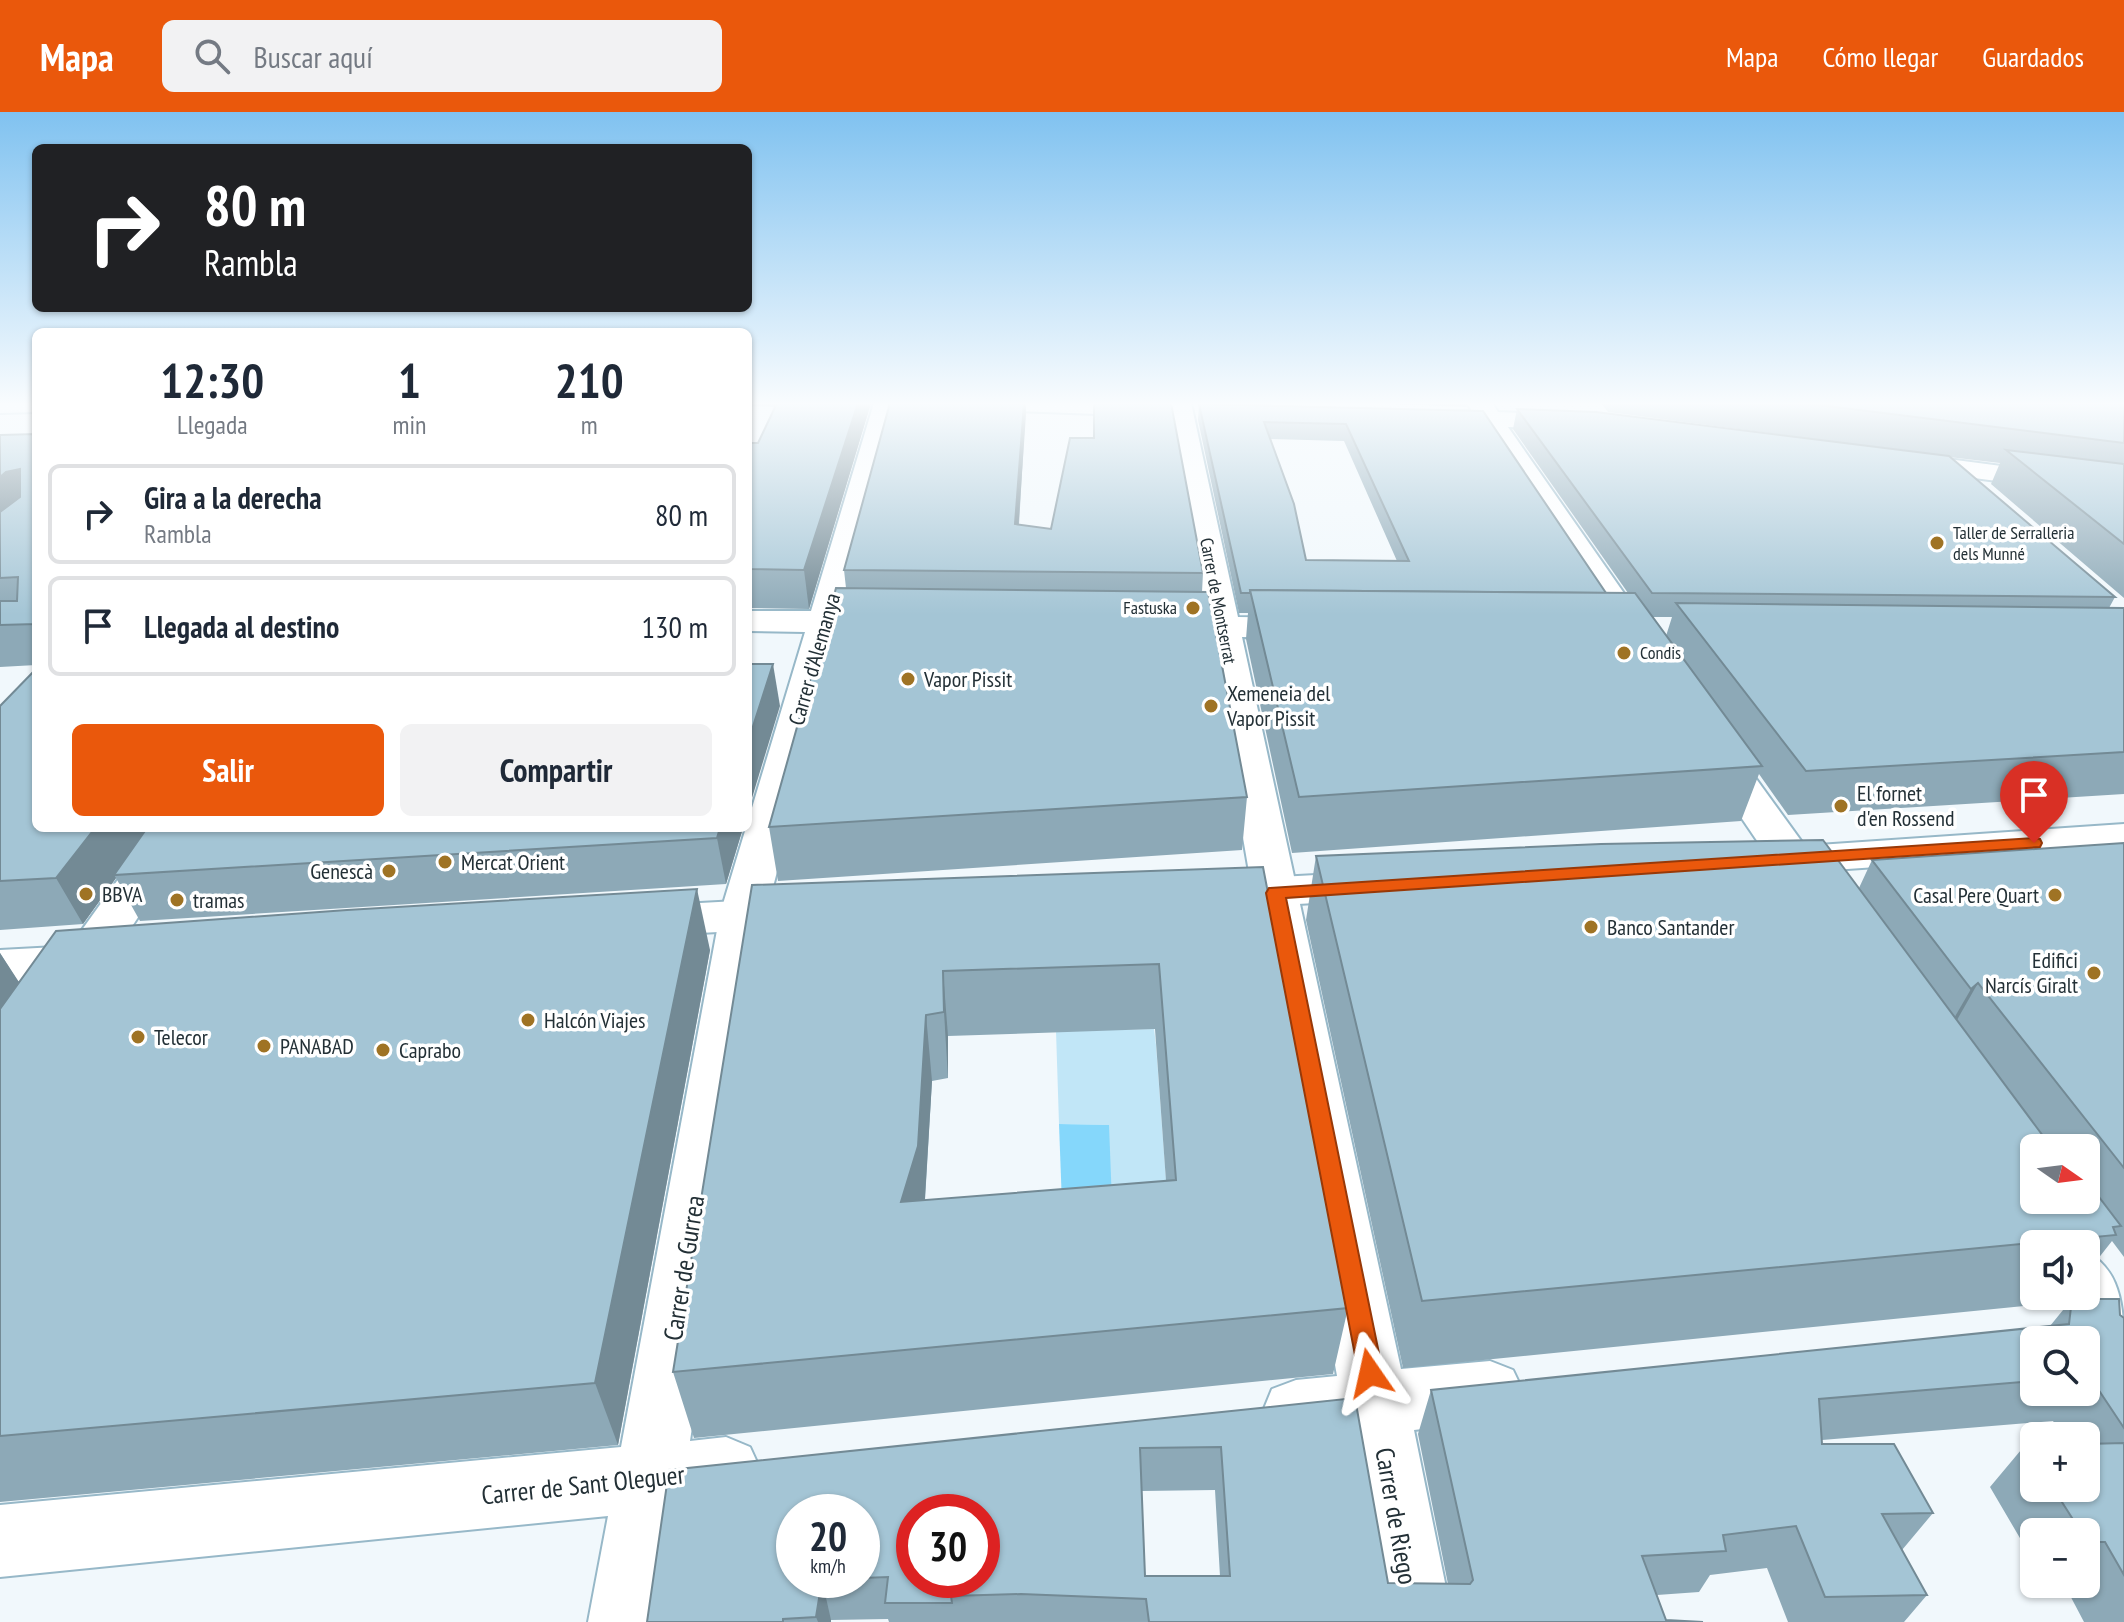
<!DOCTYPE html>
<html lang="es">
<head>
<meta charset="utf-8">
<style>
	body { margin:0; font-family:"PT Sans Narrow",sans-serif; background:#f2f2f3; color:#1f2937; height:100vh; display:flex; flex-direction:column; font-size:30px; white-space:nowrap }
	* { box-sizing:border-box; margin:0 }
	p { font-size:26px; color:#747a83 }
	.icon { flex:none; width:44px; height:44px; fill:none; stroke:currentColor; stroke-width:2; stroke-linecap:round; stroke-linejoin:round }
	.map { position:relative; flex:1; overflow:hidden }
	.panel { position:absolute; left:32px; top:216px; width:720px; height:504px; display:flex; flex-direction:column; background:#fff; border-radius:12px; box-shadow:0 2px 6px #0004 }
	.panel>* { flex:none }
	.guide { position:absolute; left:32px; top:32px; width:720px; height:168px; border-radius:12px; box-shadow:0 2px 6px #0004; background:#202124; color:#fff; overflow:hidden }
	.needle { width:52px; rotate:104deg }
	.controls { position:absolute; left:2020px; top:1022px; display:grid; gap:16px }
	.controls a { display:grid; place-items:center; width:80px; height:80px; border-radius:12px; background:#fff; box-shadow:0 2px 6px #0004; font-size:40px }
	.speed { position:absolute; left:776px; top:1382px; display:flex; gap:16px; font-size:40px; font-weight:700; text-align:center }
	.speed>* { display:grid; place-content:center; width:104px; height:104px; border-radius:50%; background:#fff; box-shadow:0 2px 6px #0004; line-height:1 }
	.speed small { font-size:20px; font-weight:400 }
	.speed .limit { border:12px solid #d22; background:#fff; color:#111 }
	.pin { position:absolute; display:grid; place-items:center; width:68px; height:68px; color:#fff; margin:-82px -34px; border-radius:50% 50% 50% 0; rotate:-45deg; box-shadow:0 0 8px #0007 }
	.pin .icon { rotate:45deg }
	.me { position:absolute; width:88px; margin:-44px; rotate:349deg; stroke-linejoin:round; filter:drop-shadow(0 0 6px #0008) }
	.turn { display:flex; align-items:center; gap:28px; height:168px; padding:0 40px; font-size:36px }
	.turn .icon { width:104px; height:104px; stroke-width:2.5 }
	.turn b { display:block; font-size:56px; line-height:68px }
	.eta { display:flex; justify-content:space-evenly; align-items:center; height:136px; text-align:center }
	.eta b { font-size:48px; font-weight:600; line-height:56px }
	.cta { display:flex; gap:16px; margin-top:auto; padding:16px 40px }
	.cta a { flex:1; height:92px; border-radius:12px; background:#ea580c; color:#fff; font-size:32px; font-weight:600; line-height:92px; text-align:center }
	.cta a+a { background:#f2f2f3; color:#1f2937 }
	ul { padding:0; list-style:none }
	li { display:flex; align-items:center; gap:24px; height:100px; margin:0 16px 12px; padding:0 24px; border:4px solid #e0e1e3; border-radius:12px }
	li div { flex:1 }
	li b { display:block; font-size:30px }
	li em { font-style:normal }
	header { display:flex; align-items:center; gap:48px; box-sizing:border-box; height:112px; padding:0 40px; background:#ea580c; color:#fff }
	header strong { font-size:38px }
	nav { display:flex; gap:44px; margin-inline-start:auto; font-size:28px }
	.search { width:560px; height:72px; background:#f2f2f3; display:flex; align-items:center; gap:20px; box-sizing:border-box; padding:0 28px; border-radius:12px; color:#747a83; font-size:30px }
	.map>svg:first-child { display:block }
	.green { fill:#c1e6f7 }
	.water { fill:#85d7fb }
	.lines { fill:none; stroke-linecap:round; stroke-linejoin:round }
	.minor-casing { stroke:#97b8c8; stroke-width:4 }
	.tertiary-casing { stroke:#97b8c8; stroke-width:4 }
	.minor { fill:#fff; fill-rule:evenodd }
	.tertiary { fill:#fff; fill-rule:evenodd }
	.wall { fill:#8da9b7; fill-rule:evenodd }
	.shaded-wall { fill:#738a95 }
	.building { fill:#a4c5d5; stroke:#738a95; stroke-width:2; fill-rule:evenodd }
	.route { fill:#ea580c; stroke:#983908; stroke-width:2 }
	.poi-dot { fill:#9f7324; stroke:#fff; stroke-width:3 }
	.labels { text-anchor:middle; stroke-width:7; stroke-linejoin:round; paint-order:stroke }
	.far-poi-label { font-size:18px; fill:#233036; stroke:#fff; text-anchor:start }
	.far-street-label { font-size:18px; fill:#233036; stroke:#fff }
	.street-label { font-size:22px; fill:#233036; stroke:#fff }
	.poi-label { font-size:22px; fill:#233036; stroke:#fff; text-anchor:start }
	.near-street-label { font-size:26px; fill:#233036; stroke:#fff }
</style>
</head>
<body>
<header>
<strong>Mapa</strong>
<div class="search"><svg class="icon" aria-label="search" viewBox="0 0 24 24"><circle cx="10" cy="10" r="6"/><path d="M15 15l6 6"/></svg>Buscar aquí</div>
<nav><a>Mapa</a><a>Cómo llegar</a><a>Guardados</a></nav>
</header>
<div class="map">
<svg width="2124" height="1510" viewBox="0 0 2124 1510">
	<rect width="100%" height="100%" fill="#f1f8fc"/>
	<polygon class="green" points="1154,917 1156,933 1171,1135 1062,1093 1109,1013 1059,1012 1056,919"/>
	<polygon class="water" points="1059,1012 1109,1013 1112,1091 1062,1093"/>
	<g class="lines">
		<g class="minor-casing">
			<g id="minor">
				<polygon points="0,291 36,291 36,300 0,301"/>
				<polygon points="874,291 898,291 844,500 898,503 903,510 898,517 886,520 839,520 766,802 690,1329 726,1325 750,1335 761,1359 750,1383 726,1393 680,1397 664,1510 588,1510 608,1404 0,1465 0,1393 621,1335 720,802 805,520 748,519 748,499 811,499"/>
				<polygon points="979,291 1160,291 1164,297 1161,302 1152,304 991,298 982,296"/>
				<polygon points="1167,291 1191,291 1238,505 1306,506 1318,509 1323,516 1318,523 1306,526 1242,525 1401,1257 1490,1249 1513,1258 1523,1279 1513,1300 1490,1309 1414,1318 1453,1510 1377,1510 1347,1325 1296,1330 1272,1321 1263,1299 1272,1277 1296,1268 1337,1264 1208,525 1142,521 1137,514 1142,507 1154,504 1204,504"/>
				<polygon points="1467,291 1492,291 1498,300 1585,304 1589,309 1585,314 1576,317 1508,315 1658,530 1653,537 1641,540 1629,537 1482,315 1420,311 1416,306 1420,301 1472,299"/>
				<polygon points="1902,341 2124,370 2124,386 1892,355 1888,349 1892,343"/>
				<polygon points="1714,624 1728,628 1828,766 1834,776 1828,786 1812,790 1796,786 1694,636 1700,628"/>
				<polygon points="155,716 197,716 90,878 73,883 56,878 49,866 56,854"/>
				<path d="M 2086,1140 C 2124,1159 2124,1202 2124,1249 L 2102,1241 L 2064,1184 L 2086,1184 Z"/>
			</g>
		</g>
		<g class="tertiary-casing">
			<g id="tertiary">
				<polygon points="2124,712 2124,738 1775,762 1760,758 1753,749 1760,740 1775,736"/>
				<polygon points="1371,760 1387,764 1393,774 1387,784 1371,788 1208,797 1192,793 1185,783 1192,773 1208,769"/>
				<polygon points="808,785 824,790 831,800 824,810 808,815 645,824 629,820 622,809 629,798 645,794"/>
				<polygon points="93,833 110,838 117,849 110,860 93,865 0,870 0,838"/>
			</g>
		</g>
		<use href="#minor" class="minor"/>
		<use href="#tertiary" class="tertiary"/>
	</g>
	<g class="wall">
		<polygon points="748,291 871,291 809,497 748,496 748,331 758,331 775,295 748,294"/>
		<polygon points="890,291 1026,291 1019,413 1051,417 1093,326 1094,291 1203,461 1202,480 1247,685 1242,738 778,769 769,715 846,476 844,458"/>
		<polygon points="1361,291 1466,291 1466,295"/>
		<path d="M 1601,291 L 2124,291 L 2124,486 L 1991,372 L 2000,351 L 1949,345 L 2115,485 L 2109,496 L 2124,496 L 2124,682 L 1788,703 L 1759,662 L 1741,709 L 1292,741 L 1246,527 L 1248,501 L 1239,501 L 1198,308 L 1199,292 L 1483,299 L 1606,481 L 1628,481 L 1513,317 L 1517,297 L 1830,329 L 1608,300 ZM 1271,327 L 1344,329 L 1397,449 L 1306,448 ZM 1652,505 L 1672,505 L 1666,524 Z"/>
		<polygon points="36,322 36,553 0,555 0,323"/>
		<polygon points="0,594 36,716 743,716 726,772 140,809 116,766 83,812 0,818"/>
		<path d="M 2124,731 L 2124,1145 L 2112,1129 L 2086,1162 L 2086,1132 L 2034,1132 L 2034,1184 L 2069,1184 L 2064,1190 L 1403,1256 L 1306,808 L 1316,744 L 1859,776 L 1872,748 ZM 2034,1036 L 2086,1036 L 2086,1088 Z"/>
		<path d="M 1263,755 L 1348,1196 L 1333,1262 L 694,1326 L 673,1260 L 752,773 ZM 1155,917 L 1166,1069 L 925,1088 L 932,969 L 948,966 L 948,924 Z"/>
		<polygon points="710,838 618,1333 0,1390 0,841 19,871"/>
		<path d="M 2072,1187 L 2120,1203 L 2124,1206 L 2124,1510 L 2084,1510 L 2064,1472 L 2086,1472 L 2086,1420 L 2034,1420 L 2034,1450 L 1990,1375 L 2026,1332 L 2034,1332 L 2034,1376 L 2086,1376 L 2086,1324 L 2063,1324 L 2053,1309 L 1822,1328 L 1822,1332 L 1933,1401 L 1902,1438 L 1927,1483 L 1904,1510 L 1788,1510 L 1767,1456 L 1710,1463 L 1699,1480 L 1657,1483 L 1666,1508 L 1703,1510 L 889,1510 L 888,1507 L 831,1508 L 831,1510 L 647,1510 L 669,1358 L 1355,1286 L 1388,1471 L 1448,1472 L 1418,1322 L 1431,1278 L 2050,1214 ZM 2034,1228 L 2086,1228 L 2086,1280 L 2034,1280 ZM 1215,1378 L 1220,1464 L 1145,1464 L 1142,1379 ZM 862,1400 L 862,1468 L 794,1468 Z"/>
	</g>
	<g class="shaded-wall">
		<polygon points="858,291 871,291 809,497 804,458"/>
		<polygon points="1024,291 1026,291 1026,302 1016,450 1015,412"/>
		<polygon points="20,357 36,389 0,415 0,365 6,360"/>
		<polygon points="773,552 780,594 748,699 748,630"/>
		<polygon points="95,716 153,716 114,763 116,766 83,812 56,766"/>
		<polygon points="720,716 743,716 726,772 717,726"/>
		<polygon points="697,777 710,838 618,1333 595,1271"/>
		<polygon points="0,841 30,887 0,930"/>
		<polygon points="943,859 948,924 948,966 944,900"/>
		<polygon points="1978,871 1953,915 1946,920 1971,877"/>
		<polygon points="926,903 932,969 924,1101 901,1090"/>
		<polygon points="822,1468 831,1508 831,1510 818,1510 816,1505"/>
	</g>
	<g class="building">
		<polygon points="777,291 858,291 804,458 748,457 748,331 758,331"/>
		<polygon points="890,291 1024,291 1015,412 1051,417 1070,326 1094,326 1094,291 1171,291 1203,461 844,458"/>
		<polygon points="1803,291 2124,291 2124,331"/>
		<path d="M 1199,292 L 1483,299 L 1606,481 L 1250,478 L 1250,481 L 1241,481 ZM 1264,310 L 1346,312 L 1409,449 L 1306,448 L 1294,392 Z"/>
		<polygon points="1517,297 1596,300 1949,344 2115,485 1652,481"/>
		<polygon points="36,322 36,512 0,513 0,489 17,489 18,465 0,466 0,400 20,385 20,357 6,360 0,365 0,323"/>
		<polygon points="2006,338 2124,352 2124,432"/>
		<polygon points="836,476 1208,480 1247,685 769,715"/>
		<polygon points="1250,478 1635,481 1762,654 1299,685"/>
		<polygon points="1676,491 2124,496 2124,640 1806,659"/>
		<polygon points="748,552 773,552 748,630"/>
		<polygon points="36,557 36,716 95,716 56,766 0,769 0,594"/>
		<polygon points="147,716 720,716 717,726 114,763"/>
		<polygon points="1823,728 2052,1036 2034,1036 2034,1088 2086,1088 2086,1068 2121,1114 2113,1115 2116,1123 1422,1189 1316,744 1601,732"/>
		<polygon points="2124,731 2124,1056 1978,871 1971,877 1872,748"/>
		<path d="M 1263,755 L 1348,1196 L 673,1260 L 752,773 ZM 1159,852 L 1176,1068 L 901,1090 L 918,1034 L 926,903 L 944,900 L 943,859 Z"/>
		<polygon points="697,777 595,1271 0,1324 0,897 56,819 347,798"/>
		<path d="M 2072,1187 L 2119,1187 L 2120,1203 L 2124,1206 L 2124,1316 L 2090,1265 L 2086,1265 L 2086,1228 L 2034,1228 L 2034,1269 L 1819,1287 L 1822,1332 L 1894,1332 L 1933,1401 L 1882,1402 L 1927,1483 L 1825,1485 L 1796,1414 L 1723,1423 L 1726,1439 L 1642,1444 L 1666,1508 L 1703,1510 L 1149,1510 L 1146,1487 L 1021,1482 L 951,1484 L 952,1491 L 885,1491 L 888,1465 L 862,1466 L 862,1400 L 794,1400 L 794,1468 L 822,1468 L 816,1505 L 783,1507 L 783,1510 L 647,1510 L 669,1358 L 1355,1286 L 1388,1471 L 1470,1472 L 1473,1468 L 1431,1278 L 2069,1212 ZM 1221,1335 L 1230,1464 L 1145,1464 L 1140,1336 ZM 914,1400 L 982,1400 L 982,1468 L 914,1468 Z"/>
		<polygon points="2124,1331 2124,1463 2105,1430 2087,1430 2086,1428 2086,1420 2081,1420 2053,1376 2086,1376 2086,1332"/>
		<polygon points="2026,1332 2034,1332 2034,1345"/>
	</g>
	<linearGradient id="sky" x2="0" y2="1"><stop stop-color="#80c2f0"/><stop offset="0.58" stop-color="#f9fcfe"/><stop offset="1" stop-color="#f9fcfe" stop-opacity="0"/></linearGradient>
	<rect width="2124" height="503" fill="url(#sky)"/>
	<polygon class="route" points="2034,726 2040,727 2042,731 2040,735 1286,786 1383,1261 1379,1269 1370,1273 1360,1269 1266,781 1269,776"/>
	<g class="poi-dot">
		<circle cx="1937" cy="431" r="8"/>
		<circle cx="1193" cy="496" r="8"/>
		<circle cx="1624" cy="541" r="8"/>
		<circle cx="908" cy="567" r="8"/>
		<circle cx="1211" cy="594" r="8"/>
		<circle cx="1841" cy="694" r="8"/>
		<circle cx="445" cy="750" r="8"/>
		<circle cx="389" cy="759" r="8"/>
		<circle cx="86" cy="782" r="8"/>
		<circle cx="2055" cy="783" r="8"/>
		<circle cx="177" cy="788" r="8"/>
		<circle cx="1591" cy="815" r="8"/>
		<circle cx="2094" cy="861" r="8"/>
		<circle cx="528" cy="908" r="8"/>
		<circle cx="138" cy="925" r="8"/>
		<circle cx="264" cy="934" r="8"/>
		<circle cx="383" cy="938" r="8"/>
	</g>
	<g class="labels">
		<g class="far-poi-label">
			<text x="1953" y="427">Taller de Serralleria<tspan x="1953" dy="21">dels Munné</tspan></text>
			<text x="1177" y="502" text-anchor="end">Fastuska</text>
			<text x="1640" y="547">Condis</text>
		</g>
		<g class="far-street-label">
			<text transform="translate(1218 489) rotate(79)" y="6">Carrer de Montserrat</text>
		</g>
		<g class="street-label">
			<text transform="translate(814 547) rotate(-74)" y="8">Carrer d'Alemanya</text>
		</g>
		<g class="poi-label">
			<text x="924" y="575">Vapor Pissit</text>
			<text x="1227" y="589">Xemeneia del<tspan x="1227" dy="25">Vapor Pissit</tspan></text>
			<text x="1857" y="689">El fornet<tspan x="1857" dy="25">d'en Rossend</tspan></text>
			<text x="461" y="758">Mercat Orient</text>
			<text x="373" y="767" text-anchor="end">Genescà</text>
			<text x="102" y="790">BBVA</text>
			<text x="2039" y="791" text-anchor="end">Casal Pere Quart</text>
			<text x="193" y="796">tramas</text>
			<text x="1607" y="823">Banco Santander</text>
			<text x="2078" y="856" text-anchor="end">Edifici<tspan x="2078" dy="25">Narcís Giralt</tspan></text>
			<text x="544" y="916">Halcón Viajes</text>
			<text x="154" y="933">Telecor</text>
			<text x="280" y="942">PANABAD</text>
			<text x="399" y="946">Caprabo</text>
		</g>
		<g class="near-street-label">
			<text transform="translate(684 1156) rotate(-81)" y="9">Carrer de Gurrea</text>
			<text transform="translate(583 1373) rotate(-6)" y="9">Carrer de Sant Oleguer</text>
			<text transform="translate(1396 1404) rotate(80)" y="9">Carrer de Riego</text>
		</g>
	</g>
</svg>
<div class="controls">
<a><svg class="needle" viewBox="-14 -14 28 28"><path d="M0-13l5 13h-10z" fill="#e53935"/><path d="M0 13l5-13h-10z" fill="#747a83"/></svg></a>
<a><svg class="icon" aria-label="sound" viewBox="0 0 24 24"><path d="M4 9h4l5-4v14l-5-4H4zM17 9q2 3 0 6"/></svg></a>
<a><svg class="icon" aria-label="search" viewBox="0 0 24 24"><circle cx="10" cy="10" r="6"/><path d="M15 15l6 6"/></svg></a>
<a>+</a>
<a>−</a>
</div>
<div class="speed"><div>20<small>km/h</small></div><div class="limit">30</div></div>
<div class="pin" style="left:2034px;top:731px;background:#d93025"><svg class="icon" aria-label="arrive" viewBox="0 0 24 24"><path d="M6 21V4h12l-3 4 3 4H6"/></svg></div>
<svg class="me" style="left:1370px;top:1261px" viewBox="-20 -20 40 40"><path d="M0-17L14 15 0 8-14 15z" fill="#ea580c" stroke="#fff" stroke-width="4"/></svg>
<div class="guide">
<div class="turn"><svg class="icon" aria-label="right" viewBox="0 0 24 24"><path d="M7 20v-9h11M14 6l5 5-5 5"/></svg><div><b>80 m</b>Rambla</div></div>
</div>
<section class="panel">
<div class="eta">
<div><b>12:30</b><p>Llegada</p></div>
<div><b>1</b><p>min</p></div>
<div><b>210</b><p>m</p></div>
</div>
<ul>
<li><svg class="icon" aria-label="right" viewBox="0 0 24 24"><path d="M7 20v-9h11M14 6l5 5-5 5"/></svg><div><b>Gira a la derecha</b><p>Rambla</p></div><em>80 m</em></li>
<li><svg class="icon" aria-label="arrive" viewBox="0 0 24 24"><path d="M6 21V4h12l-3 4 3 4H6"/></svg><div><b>Llegada al destino</b></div><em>130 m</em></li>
</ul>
<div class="cta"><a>Salir</a><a>Compartir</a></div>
</section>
</div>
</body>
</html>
